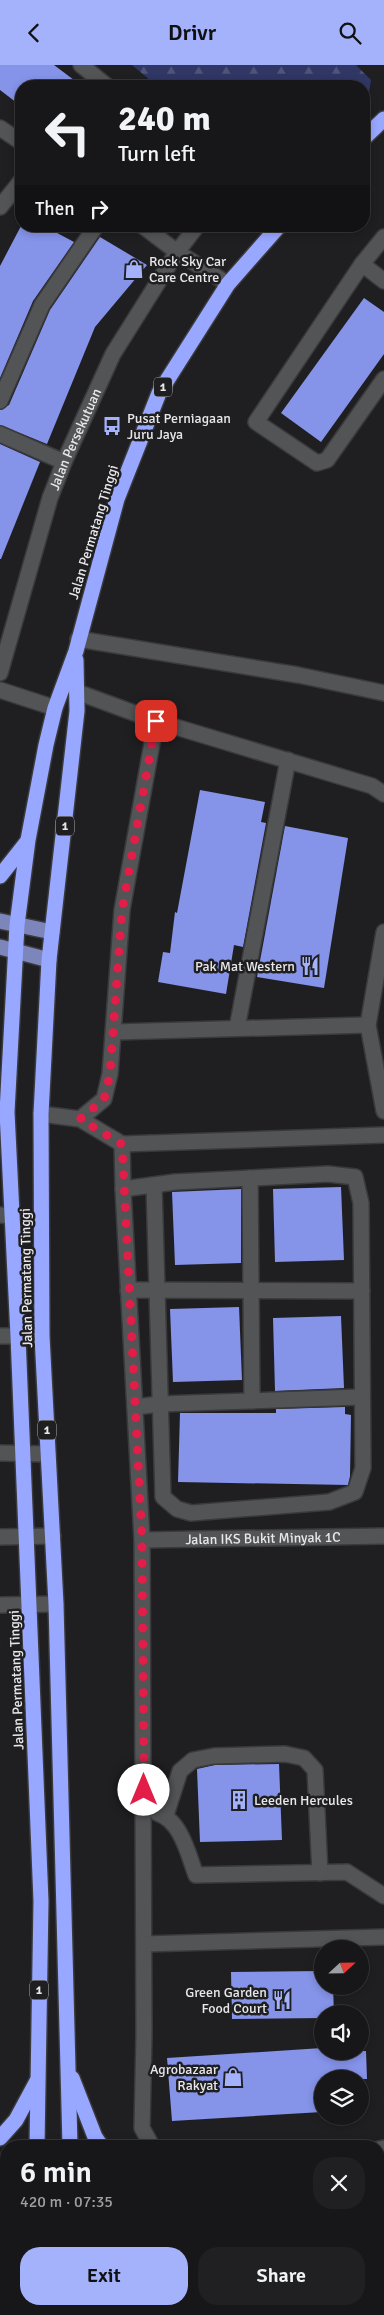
<!DOCTYPE html>
<html lang="en">
<head>
<meta charset="utf-8">
<style>
	body { margin:0; font-family:Signika,sans-serif; background:#202023; color:#f1f3f6; height:100vh; display:flex; flex-direction:column; font-size:19px; white-space:nowrap }
	* { box-sizing:border-box; margin:0 }
	p { font-size:16px; color:#9e9fa2 }
	.icon { flex:none; width:28px; height:28px; fill:none; stroke:currentColor; stroke-width:2; stroke-linecap:round; stroke-linejoin:round }
	.map { position:relative; flex:1; overflow:hidden }
	.details { position:absolute; left:0px; top:2075px; width:385px; height:175px; display:flex; flex-direction:column; background:#17171a; border-radius:20px 20px 0 0; box-shadow:0 2px 8px #0003,0 0 0 1px #363639 }
	.details>* { flex:none }
	.hud { position:absolute; left:15px; top:15px; width:355px; height:152px; border-radius:20px; box-shadow:0 2px 8px #0003,0 0 0 1px #363639; background:#17171a; color:#f1f3f6; overflow:hidden }
	.needle { width:32px; rotate:68deg }
	.tools { position:absolute; left:314px; top:1875px; display:grid; gap:10px }
	.tools a { display:grid; place-items:center; width:55px; height:55px; border-radius:50%; background:#17171a; box-shadow:0 2px 8px #0003,0 0 0 1px #363639; font-size:25px }
	.pin { position:absolute; display:grid; place-items:center; width:42px; height:42px; color:#fff; margin:-21px; border-radius:10px; box-shadow:0 2px 8px #0006 }
	.me { position:absolute; width:55px; margin:-28px; rotate:0deg; stroke-linejoin:round; filter:drop-shadow(0 0 4px #0008) }
	.turn { display:flex; align-items:center; gap:18px; height:105px; padding:0 20px; font-size:22px }
	.turn .icon { width:65px; height:65px; stroke-width:2.5 }
	.turn b { display:block; font-size:35px; line-height:42px }
	.then { display:flex; align-items:center; height:48px; padding:0 20px; background:#0003; gap:10px; font-size:19px }
	.round { display:grid; place-items:center; flex:none; width:52px; height:52px; border-radius:20px; background:#202023 }
	.headline { display:flex; align-items:center; justify-content:space-between; height:85px; padding:0 20px }
	h1 { font-size:30px; font-weight:600; line-height:38px }
	.action { display:flex; gap:10px; margin-top:auto; padding:10px 20px }
	.action a { flex:1; height:58px; border-radius:20px; background:#a4b2fc; color:#111; font-size:20px; font-weight:600; line-height:58px; text-align:center }
	.action a+a { background:#202023; color:#f1f3f6 }
	header { display:flex; justify-content:space-between; align-items:center; height:65px; padding:0 20px; background:#a4b2fc; color:#111; font-size:22px; font-weight:600 }
	.map>svg:first-child { display:block }
	.forest { fill:url(#forest-firs) }
	.lines { fill:none; stroke-linecap:round; stroke-linejoin:round }
	.river { stroke:#2a2e7a; stroke-width:32 }
	.building { fill:#8593e9 }
	.minor-casing { stroke:#3a3a3c; stroke-width:18 }
	.major-casing { stroke:#3a3a3c; stroke-width:18 }
	.highway-casing { stroke:#3a3a3c; stroke-width:18 }
	.minor { stroke:#535456; stroke-width:15 }
	.major { stroke:#7c86bb; stroke-width:15 }
	.highway { stroke:#98a7ff; stroke-width:15 }
	.route { stroke:#e11d48; stroke-width:9; stroke-dasharray:0 16.2 }
	.labels { text-anchor:middle; stroke-width:5; stroke-linejoin:round; paint-order:stroke }
	.shield { fill:#1f1f22; stroke:#acacae; stroke-width:1 }
	.shield-label { font-size:12px; font-weight:bold; fill:#e8e8ea }
	.poi-label { font-size:14px; fill:#e8e8ea; stroke:#1f1f22; text-anchor:start }
	.street-label { font-size:14px; fill:#e8e8ea; stroke:#1f1f22 }
</style>
</head>
<body>
<header><svg class="icon" aria-label="back" viewBox="0 0 24 24"><path d="M15 5l-7 7 7 7"/></svg>Drivr<svg class="icon" aria-label="search" viewBox="0 0 24 24"><circle cx="10" cy="10" r="6"/><path d="M15 15l6 6"/></svg></header>
<div class="map">
<svg width="384" height="2250" viewBox="0 0 384 2250">
	<defs>
		<pattern id="forest-firs" width="22" height="20" patternUnits="userSpaceOnUse" patternTransform="scale(1.25)"><rect width="22" height="20" fill="#303764"/><path d="M5 1l3.5 6h-7zM16 11l3.5 6h-7z" fill="#4e547a"/></pattern>
	</defs>
	<rect width="100%" height="100%" fill="#1f1f22"/>
	<g class="forest">
		<polygon points="132,0 356,0 371,15 368,34 364,38 364,21 157,21"/>
		<polygon points="126,2244 330,2244 352,2250 125,2250"/>
	</g>
	<g class="lines">
		<g class="river">
			<polyline points="379,2237 384,2238"/>
			<polyline points="104,2250 104,2244"/>
		</g>
	</g>
	<g class="building">
		<polygon points="0,0 54,0 82,21 21,21 21,41 0,25"/>
		<polygon points="21,161 44,161 74,177 33,236 0,313 0,201"/>
		<polygon points="100,172 147,200 95,262 47,379 0,360 0,345 9,340 50,245"/>
		<polygon points="364,233 384,247 384,289 321,377 281,348"/>
		<polygon points="0,379 40,397 1,494 0,494"/>
		<polygon points="200,725 265,737 261,757 266,758 243,882 234,880 226,929 158,917 163,887 170,888 175,847 177,848"/>
		<polygon points="285,761 348,773 324,923 257,912"/>
		<polygon points="341,1122 344,1195 275,1197 273,1124"/>
		<polygon points="241,1124 241,1198 175,1200 172,1127"/>
		<polygon points="239,1242 242,1315 173,1317 170,1244"/>
		<polygon points="341,1251 344,1323 275,1326 273,1253"/>
		<polygon points="345,1342 345,1349 351,1350 350,1411 348,1420 178,1417 180,1348 276,1348 276,1344"/>
		<polygon points="279,1699 282,1775 200,1777 197,1704 215,1700"/>
		<polygon points="322,1906 322,1921 333,1921 334,1949 322,1949 322,1953 232,1954 231,1907"/>
		<polygon points="322,1983 322,1986 366,1986 367,2014 322,2014 322,2047 172,2056 167,1993"/>
	</g>
	<g class="lines">
		<g class="minor-casing">
			<g id="minor">
				<polyline points="81,0 107,21"/>
				<polyline points="0,63 21,77"/>
				<polyline points="0,142 21,116"/>
				<polyline points="143,161 177,187 228,219"/>
				<polyline points="384,172 362,199 256,357 317,398 327,395 384,314"/>
				<polyline points="362,199 384,216"/>
				<polyline points="0,336 42,240 96,161"/>
				<polyline points="0,369 64,397"/>
				<polyline points="78,574 298,610 384,628"/>
				<path id="s1" d="M 0,608 L 50,433 L 64,397 L 113,289 L 177,187 L 197,161"/>
				<polyline points="0,625 55,643"/>
				<polyline points="77,627 156,656 372,721 384,729"/>
				<polyline points="384,867 368,960 384,1046"/>
				<polyline points="237,963 288,695"/>
				<polyline points="115,967 368,960"/>
				<polyline points="41,1049 80,1054 122,1079 384,1070"/>
				<polyline points="80,1054 104,1034 110,1009 122,845 156,656"/>
				<polyline points="122,1079 123,1124 142,1475 144,1969 142,2063 152,2081"/>
				<polyline points="250,1113 252,1336"/>
				<polyline points="123,1124 175,1117 328,1109 355,1112 361,1138 363,1403 355,1427 329,1437 191,1448 177,1444 163,1432 154,1120"/>
				<polyline points="0,1150 11,1151"/>
				<polyline points="128,1225 362,1226"/>
				<polyline points="0,1271 42,1271"/>
				<polyline points="135,1342 160,1339 362,1332"/>
				<polyline points="0,1388 48,1389"/>
				<polyline points="0,1472 53,1471"/>
				<path id="s2" d="M 142,1475 L 384,1471"/>
				<polyline points="0,1540 56,1539"/>
				<path d="M 157,1748 C 181,1755 188,1789 196,1810 L 347,1807 L 384,1831"/>
				<polyline points="166,1750 180,1706 193,1695 214,1691 285,1689 304,1693 315,1705 320,1808"/>
				<polyline points="144,1879 384,1872"/>
				<polyline points="379,2084 384,2083"/>
				<polyline points="379,2182 384,2183"/>
			</g>
		</g>
		<g class="major-casing">
			<g id="major">
				<polyline points="0,856 52,867"/>
				<polyline points="0,882 49,895"/>
				<polyline points="0,2104 6,2103"/>
				<polyline points="0,2139 6,2137"/>
			</g>
		</g>
		<g class="highway-casing">
			<g id="highway">
				<polyline points="364,73 384,54"/>
				<polyline points="0,811 27,777"/>
				<polyline points="72,2013 95,2072 101,2081"/>
				<polyline points="0,2073 16,2055 37,2016"/>
				<polyline points="37,2081 41,1836 18,1271 7,1047 17,860 28,775 46,680 55,643 76,586 117,434 159,328 228,219 279,161"/>
				<polyline points="70,2081 56,1539 42,1271 41,1049 49,895 77,646 76,595"/>
				<polyline points="0,2188 6,2194"/>
				<polyline points="36,2250 37,2244"/>
				<polyline points="72,2250 72,2244"/>
			</g>
		</g>
		<use href="#minor" class="minor"/>
		<use href="#major" class="major"/>
		<use href="#highway" class="highway"/>
	</g>
	<g class="lines">
		<polyline class="route" points="144,1725 142,1475 122,1079 80,1054 104,1034 110,1009 122,845 156,656"/>
	</g>
	<defs>
		<g id="shop-bare" transform="scale(1.5)"><path d="M-5-2.5h2.3a2.7 3.5 0 0 1 5.4 0H5L5.5 6h-11ZM-1.5-2.5h3a1.5 2.3 0 0 0-3 0Z" fill="#a4b2fc" stroke="#1f1f22" stroke-width="2.5" paint-order="stroke"/></g>
		<g id="bus-bare" transform="scale(1.5)"><path d="M-5-6H5V4H4V6H2V4H-2V6H-4V4H-5ZM-3.5-4V0h7V-4ZM-3.5 1.2v1.5H-2V1.2ZM2 1.2v1.5H3.5V1.2Z" fill="#a4b2fc" stroke="#1f1f22" stroke-width="2.5" paint-order="stroke"/></g>
		<g id="restaurant-bare" transform="scale(1.5)"><path d="M-5-6h1v4h1v-4h1v4h1v-4h1v5L-1.5 .5V6h-2V.5L-5-1ZM5-6V6H3V1.5H1.5Q1.5-4 5-6Z" fill="#a4b2fc" stroke="#1f1f22" stroke-width="2.5" paint-order="stroke"/></g>
		<g id="building-bare" transform="scale(1.5)"><path d="M-4-6H4V6H1V3H-1V6H-4ZM-2.5-4.3h1.7v1.8h-1.7ZM.8-4.3h1.7v1.8H.8ZM-2.5-1h1.7V.8h-1.7ZM.8-1h1.7V.8H.8Z" fill="#a4b2fc" stroke="#1f1f22" stroke-width="2.5" paint-order="stroke"/></g>
	</defs>
	<g fill-rule="evenodd">
		<use href="#shop-bare" x="134" y="204"/>
		<use href="#bus-bare" x="112" y="361"/>
		<use href="#restaurant-bare" x="310" y="901"/>
		<use href="#building-bare" x="239" y="1735"/>
		<use href="#restaurant-bare" x="282" y="1935"/>
		<use href="#shop-bare" x="233" y="2012"/>
	</g>
	<g class="labels">
		<g class="shield">
			<rect x="154" y="312.5" width="18" height="19" rx="4"/>
			<rect x="56" y="751.5" width="18" height="19" rx="4"/>
			<rect x="38" y="1355.5" width="18" height="19" rx="4"/>
			<rect x="30" y="1915.5" width="18" height="19" rx="4"/>
		</g>
		<g class="shield-label">
			<text x="163" y="326">1</text>
			<text x="65" y="765">1</text>
			<text x="47" y="1369">1</text>
			<text x="39" y="1929">1</text>
		</g>
		<g class="poi-label">
			<text x="149" y="201">Rock Sky Car<tspan x="149" dy="16">Care Centre</tspan></text>
			<text x="127" y="358">Pusat Perniagaan<tspan x="127" dy="16">Juru Jaya</tspan></text>
			<text x="295" y="906" text-anchor="end">Pak Mat Western</text>
			<text x="254" y="1740">Leeden Hercules</text>
			<text x="267" y="1932" text-anchor="end">Green Garden<tspan x="267" dy="16">Food Court</tspan></text>
			<text x="218" y="2009" text-anchor="end">Agrobazaar<tspan x="218" dy="16">Rakyat</tspan></text>
		</g>
		<g class="street-label">
			<text dy="5" stroke="none"><textPath href="#s1" startOffset="246">Jalan Persekutuan</textPath></text>
			<text transform="translate(93 467) rotate(-73)" y="5">Jalan Permatang Tinggi</text>
			<text transform="translate(26 1213) rotate(-91)" y="5">Jalan Permatang Tinggi</text>
			<text dy="5" stroke="none"><textPath href="#s2" startOffset="121">Jalan IKS Bukit Minyak 1C</textPath></text>
			<text transform="translate(16 1615) rotate(-92)" y="5">Jalan Permatang Tinggi</text>
		</g>
	</g>
</svg>
<div class="tools">
<a><svg class="needle" viewBox="-14 -14 28 28"><path d="M0-13l5 13h-10z" fill="#e53935"/><path d="M0 13l5-13h-10z" fill="#9e9fa2"/></svg></a>
<a><svg class="icon" aria-label="sound" viewBox="0 0 24 24"><path d="M4 9h4l5-4v14l-5-4H4zM17 9q2 3 0 6"/></svg></a>
<a><svg class="icon" aria-label="layers" viewBox="0 0 24 24"><path d="M12 4l9 5-9 5-9-5zM3 14l9 5 9-5"/></svg></a>
</div>
<div class="pin" style="left:156px;top:656px;background:#d93025"><svg class="icon" aria-label="arrive" viewBox="0 0 24 24"><path d="M6 21V4h12l-3 4 3 4H6"/></svg></div>
<svg class="me" style="left:144px;top:1725px" viewBox="-20 -20 40 40"><circle r="19" fill="#fff"/><path d="M0-13L10 11 0 6-10 11z" fill="#e11d48"/></svg>
<div class="hud">
<div class="turn"><svg class="icon" aria-label="left" viewBox="0 0 24 24"><path d="M17 20v-9H6M10 6l-5 5 5 5"/></svg><div><b>240 m</b>Turn left</div></div>
<div class="then">Then<svg class="icon" aria-label="right" viewBox="0 0 24 24"><path d="M7 20v-9h11M14 6l5 5-5 5"/></svg></div>
</div>
<section class="details">
<div class="headline"><div><h1>6 min</h1><p>420 m · 07:35</p></div><a class="round"><svg class="icon" aria-label="close" viewBox="0 0 24 24"><path d="M6 6l12 12M18 6L6 18"/></svg></a></div>
<div class="action"><a>Exit</a><a>Share</a></div>
</section>
</div>
</body>
</html>
